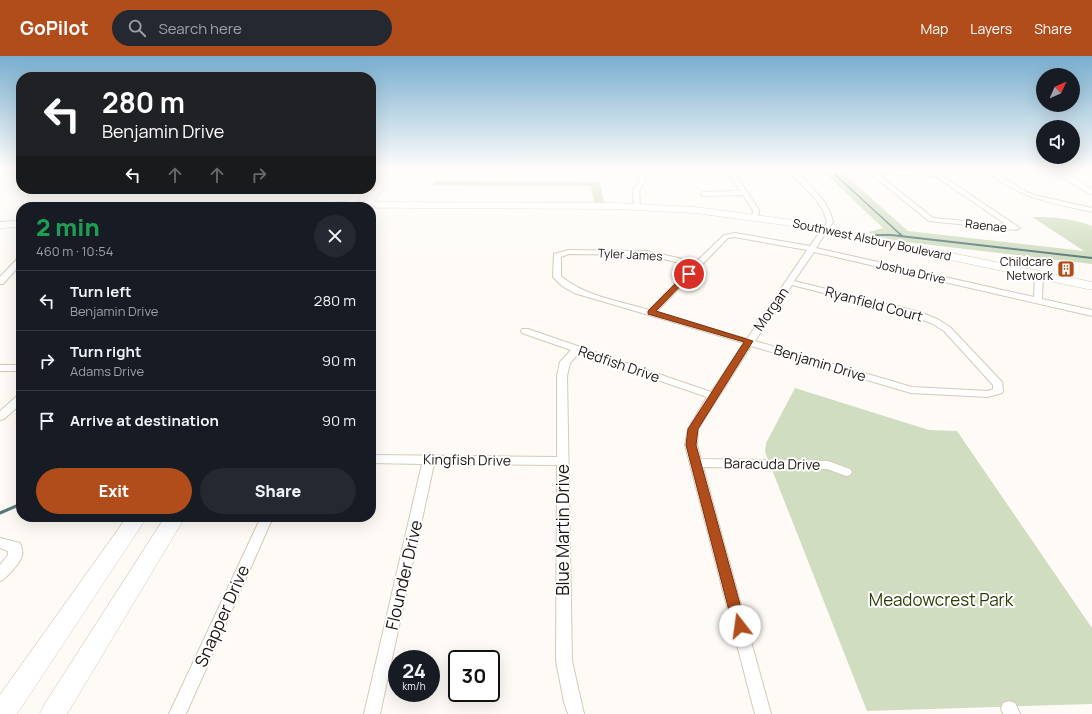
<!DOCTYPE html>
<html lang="en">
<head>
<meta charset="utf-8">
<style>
	body { margin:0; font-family:Manrope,sans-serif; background:#242831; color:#f1f3f6; height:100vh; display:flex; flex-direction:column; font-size:15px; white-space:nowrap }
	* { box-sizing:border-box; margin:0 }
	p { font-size:13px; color:#9ea1a6 }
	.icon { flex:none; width:22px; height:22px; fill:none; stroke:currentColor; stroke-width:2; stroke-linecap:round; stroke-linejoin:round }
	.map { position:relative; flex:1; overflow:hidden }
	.details { position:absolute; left:16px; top:146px; width:360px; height:320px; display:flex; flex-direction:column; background:#171b24; border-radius:16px; box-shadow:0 4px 16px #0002 }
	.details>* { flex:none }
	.hud { position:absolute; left:16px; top:16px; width:360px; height:122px; border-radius:16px; box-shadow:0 4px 16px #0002; background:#202124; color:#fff; overflow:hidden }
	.needle { width:26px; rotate:45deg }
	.controls { position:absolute; left:1036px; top:12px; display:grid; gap:8px }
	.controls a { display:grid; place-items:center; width:44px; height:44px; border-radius:50%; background:#171b24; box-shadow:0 4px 16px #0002; font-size:20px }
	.speed { position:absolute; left:388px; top:594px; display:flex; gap:8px; font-size:20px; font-weight:700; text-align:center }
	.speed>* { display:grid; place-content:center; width:52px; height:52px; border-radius:50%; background:#171b24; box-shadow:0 4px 16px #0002; line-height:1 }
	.speed small { font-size:10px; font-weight:400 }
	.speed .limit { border:2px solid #111; border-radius:6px; background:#fff; color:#111 }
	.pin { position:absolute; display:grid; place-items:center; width:34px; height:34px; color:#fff; margin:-17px; border:2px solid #fff; border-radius:50%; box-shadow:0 1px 4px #0007 }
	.me { position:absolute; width:44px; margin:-22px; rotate:345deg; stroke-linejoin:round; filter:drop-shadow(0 0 3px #0008) }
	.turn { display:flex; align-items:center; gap:14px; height:84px; padding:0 20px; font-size:18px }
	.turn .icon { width:52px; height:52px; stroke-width:2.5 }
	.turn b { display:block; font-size:28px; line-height:34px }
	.lanes { display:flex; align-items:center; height:38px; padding:0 20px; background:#0003; justify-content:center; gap:20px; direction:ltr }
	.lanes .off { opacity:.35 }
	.round { display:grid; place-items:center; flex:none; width:42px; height:42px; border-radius:21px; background:#242831 }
	.headline { display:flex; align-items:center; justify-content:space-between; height:68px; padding:0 20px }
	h1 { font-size:24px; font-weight:800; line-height:30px; color:#1e9e55 }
	.primary-button { display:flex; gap:8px; margin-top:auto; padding:8px 20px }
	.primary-button a { flex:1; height:46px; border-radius:24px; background:#b14d1b; color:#fff; font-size:16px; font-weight:800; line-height:46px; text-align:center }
	.primary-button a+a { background:#242831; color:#f1f3f6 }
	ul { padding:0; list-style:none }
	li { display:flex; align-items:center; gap:12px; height:60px; padding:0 20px; border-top:1px solid #363941 }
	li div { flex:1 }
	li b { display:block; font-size:15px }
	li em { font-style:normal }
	header { display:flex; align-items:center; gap:24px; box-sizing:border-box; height:56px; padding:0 20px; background:#b14d1b; color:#fff }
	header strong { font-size:19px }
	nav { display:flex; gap:22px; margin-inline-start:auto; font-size:14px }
	.search { width:280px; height:36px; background:#242831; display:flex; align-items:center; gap:10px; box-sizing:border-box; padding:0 14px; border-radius:22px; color:#9ea1a6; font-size:15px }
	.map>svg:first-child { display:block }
	.green { fill:#d0ddc0 }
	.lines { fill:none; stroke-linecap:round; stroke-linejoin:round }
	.stream-far2 { stroke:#577a7c; stroke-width:1.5 }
	.stream-far1 { stroke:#577a7c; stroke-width:2 }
	.stream { stroke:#577a7c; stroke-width:3 }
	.street-casing { stroke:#d6c9b7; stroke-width:2 }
	.secondary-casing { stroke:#d6c9b7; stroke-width:1 }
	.street { fill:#fff; fill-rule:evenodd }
	.secondary { fill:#fff; fill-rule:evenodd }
	.route { fill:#b14d1b; stroke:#733212 }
	.labels { text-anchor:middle; stroke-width:4; stroke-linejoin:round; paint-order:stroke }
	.far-street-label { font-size:12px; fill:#1a150f; stroke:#fff }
	.far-poi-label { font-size:12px; fill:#1a150f; stroke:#fff; text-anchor:end }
	.street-label { font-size:14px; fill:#1a150f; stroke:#fff }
	.near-street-label { font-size:17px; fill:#1a150f; stroke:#fff }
	.near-park-label { font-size:17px; fill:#2a3f02; stroke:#fff }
</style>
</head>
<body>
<header>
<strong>GoPilot</strong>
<div class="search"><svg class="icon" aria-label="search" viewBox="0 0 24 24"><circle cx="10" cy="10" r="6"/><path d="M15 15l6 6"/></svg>Search here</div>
<nav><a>Map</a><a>Layers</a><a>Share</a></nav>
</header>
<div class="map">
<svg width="1092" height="658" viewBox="0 0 1092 658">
	<rect width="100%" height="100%" fill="#fefbf7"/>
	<g class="green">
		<path d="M 826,118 L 844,118 L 908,175 L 1084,195 L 1032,161 C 1054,161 1071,162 1092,170 L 1092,208 L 906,186 L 872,180 L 869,176 L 883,172 Z"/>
		<polygon points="435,125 600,126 604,147 594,147 591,130 433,129"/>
		<polygon points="795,332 929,374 957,375 1092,572 1092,648 867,655 765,396 766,387"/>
	</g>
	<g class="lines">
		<polyline class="stream-far2" points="829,113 901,179"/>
		<g class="stream-far1">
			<polyline points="900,178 902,180"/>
			<polyline points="873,179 891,179 1092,202"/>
		</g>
		<polyline class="stream" points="0,457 21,448"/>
		<g class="street-casing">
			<g id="street">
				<path d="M 427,113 L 726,114 L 726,113 L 730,113 L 731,114 L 787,114 L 787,113 L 792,113 L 793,114 L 930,116 L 930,114 L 932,113 L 1020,172 L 1016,174 L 929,165 L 871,118 L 797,117 C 812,131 829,146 833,166 L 816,192 L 1034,241 L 1035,219 L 1039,217 L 1043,219 L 1042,243 L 1092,254 L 1092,260 L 814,196 L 794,225 L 920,256 L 939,264 L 950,271 L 1002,326 L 1003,335 L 1002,337 L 988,341 L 911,337 L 751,290 L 698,373 L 697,389 L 701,403 L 828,405 L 850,413 L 852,416 L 850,419 L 846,420 L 827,413 L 703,411 L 771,658 L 755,658 L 685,389 L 688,373 L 707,341 L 579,297 L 570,307 L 567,320 L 572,605 L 584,658 L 568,658 L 564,646 L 556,605 L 557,409 L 434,408 L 380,658 L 364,658 L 422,408 L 371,407 L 371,399 L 557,401 L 557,320 L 560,306 L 571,294 L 522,277 L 521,275 L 522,273 L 528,273 L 711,336 L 744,287 L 574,237 L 562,230 L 553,221 L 554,198 L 569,194 L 647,195 L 696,206 L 724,179 L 735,177 L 810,190 L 827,166 C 822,145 805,132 790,117 L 734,117 L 759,154 L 758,161 L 755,163 L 752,161 L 753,154 L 743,139 L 703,140 L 700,138 L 703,136 L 740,135 L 728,117 L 643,117 L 646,124 L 639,135 L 640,150 L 637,152 L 634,150 L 633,135 L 640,124 L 637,117 L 431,117 ZM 878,118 L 935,120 L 1007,169 L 933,162 ZM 735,181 L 807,194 L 747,283 L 656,256 L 728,182 ZM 569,198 L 647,199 L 692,210 L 649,254 C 620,245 584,240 561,220 L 561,201 ZM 792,229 L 914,260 L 933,268 L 944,275 L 993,329 L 993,333 L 988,335 L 912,331 L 755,285 Z"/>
				<path d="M 985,113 L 991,113 L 1021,133 L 1034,139 L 1092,152 L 1092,156 C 1053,147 1016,142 985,113 Z"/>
				<path d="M 1047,113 C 1059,111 1082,127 1092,134 L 1092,139 Z"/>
				<polygon points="18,202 21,202 21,208 3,228 0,228 0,221"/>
				<rect x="0" y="309" width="21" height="6"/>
				<polygon points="21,339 21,348 4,363 0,364 0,355 17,340"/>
				<polygon points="261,461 273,461 186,658 169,658"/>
				<path d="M 0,482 L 20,487 C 22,491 23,496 22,500 C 20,507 6,523 0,525 L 0,509 L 8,499 L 8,495 L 0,492 Z"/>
				<polygon points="1009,645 1015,647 1020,658 1003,658 1001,653 1003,647"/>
			</g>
		</g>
		<g class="secondary-casing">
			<g id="secondary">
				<polygon points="371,113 379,113 374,120 371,120"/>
				<polygon points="387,113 395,113 374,146 615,147 695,151 792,164 1092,226 1092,234 792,170 695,157 615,153 238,151 243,148 347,146 357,133 365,133 356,146 364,146"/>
				<polygon points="21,165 21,171 0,172 0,166"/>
				<polygon points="127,461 147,461 17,658 0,658 0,639"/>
				<polygon points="165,461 185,461 67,658 40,658 44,649"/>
			</g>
		</g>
		<use href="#street" class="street"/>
		<use href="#secondary" class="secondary"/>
	</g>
	<linearGradient id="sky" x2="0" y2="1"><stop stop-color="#78aecf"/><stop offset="0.55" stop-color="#fffdfb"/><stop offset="1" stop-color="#fffdfb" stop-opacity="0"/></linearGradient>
	<rect width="1092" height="205" fill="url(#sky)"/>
	<polygon class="route" points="686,217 692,218 656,255 753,285 698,373 696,389 746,570 744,574 740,576 735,574 733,570 686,389 688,373 744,286 648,258 648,255"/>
	<defs>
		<g id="building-square" transform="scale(0.9)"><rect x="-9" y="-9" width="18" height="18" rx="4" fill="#b14d1b" stroke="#fff"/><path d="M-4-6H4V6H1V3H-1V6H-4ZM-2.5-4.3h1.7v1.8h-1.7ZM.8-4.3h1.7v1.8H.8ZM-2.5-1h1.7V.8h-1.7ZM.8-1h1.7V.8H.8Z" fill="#fff"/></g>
	</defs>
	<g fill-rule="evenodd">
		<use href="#building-square" x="1066" y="213"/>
	</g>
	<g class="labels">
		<g class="far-street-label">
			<text transform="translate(986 170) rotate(6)" y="4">Raenae</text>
			<text transform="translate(872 184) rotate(12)" y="4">Southwest Alsbury Boulevard</text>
			<text transform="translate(630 199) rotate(3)" y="4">Tyler James</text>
			<text transform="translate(911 216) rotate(13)" y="4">Joshua Drive</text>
		</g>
		<g class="far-poi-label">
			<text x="1053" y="210">Childcare<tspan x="1053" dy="14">Network</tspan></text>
		</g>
		<g class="street-label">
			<text transform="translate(874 248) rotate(15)" y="5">Ryanfield Court</text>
			<text transform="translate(771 253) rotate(-55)" y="5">Morgan</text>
			<text transform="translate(820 307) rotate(17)" y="5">Benjamin Drive</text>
			<text transform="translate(619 308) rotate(19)" y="5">Redfish Drive</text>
			<text transform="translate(467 404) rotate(1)" y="5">Kingfish Drive</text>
			<text transform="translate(772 408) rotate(1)" y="5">Baracuda Drive</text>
		</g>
		<g class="near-street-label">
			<text transform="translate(563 474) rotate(-90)" y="6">Blue Martin Drive</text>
			<text transform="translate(404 519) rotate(-77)" y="6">Flounder Drive</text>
			<text transform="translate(222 560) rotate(-66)" y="6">Snapper Drive</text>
		</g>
		<g class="near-park-label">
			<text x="941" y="550">Meadowcrest Park</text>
		</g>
	</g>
</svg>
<div class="controls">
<a><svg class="needle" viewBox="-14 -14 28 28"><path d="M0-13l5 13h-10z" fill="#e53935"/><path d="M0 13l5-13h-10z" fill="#9ea1a6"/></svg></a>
<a><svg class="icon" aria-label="sound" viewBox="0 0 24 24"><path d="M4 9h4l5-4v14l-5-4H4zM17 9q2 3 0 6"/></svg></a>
</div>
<div class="speed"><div>24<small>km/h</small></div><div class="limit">30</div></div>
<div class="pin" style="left:689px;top:218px;background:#d93025"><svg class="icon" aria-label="arrive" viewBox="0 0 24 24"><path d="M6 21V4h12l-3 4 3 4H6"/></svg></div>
<svg class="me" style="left:740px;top:570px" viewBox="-20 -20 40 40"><circle r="19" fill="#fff"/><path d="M0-13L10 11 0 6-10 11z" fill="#b14d1b"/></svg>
<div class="hud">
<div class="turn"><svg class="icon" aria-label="left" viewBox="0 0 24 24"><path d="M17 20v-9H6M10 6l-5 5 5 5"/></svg><div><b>280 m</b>Benjamin Drive</div></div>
<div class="lanes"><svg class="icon" aria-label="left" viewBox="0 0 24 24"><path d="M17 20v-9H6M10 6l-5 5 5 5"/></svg><svg class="icon off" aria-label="ahead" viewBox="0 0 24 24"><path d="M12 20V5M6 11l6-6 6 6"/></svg><svg class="icon off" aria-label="ahead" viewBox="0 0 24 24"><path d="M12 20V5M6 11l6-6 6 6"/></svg><svg class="icon off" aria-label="right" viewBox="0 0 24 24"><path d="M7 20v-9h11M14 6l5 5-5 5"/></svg></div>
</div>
<section class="details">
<div class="headline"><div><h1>2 min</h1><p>460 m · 10:54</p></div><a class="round"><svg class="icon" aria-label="close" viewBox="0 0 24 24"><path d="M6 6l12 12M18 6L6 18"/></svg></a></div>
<ul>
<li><svg class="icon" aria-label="left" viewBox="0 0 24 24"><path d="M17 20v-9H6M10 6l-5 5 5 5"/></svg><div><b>Turn left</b><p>Benjamin Drive</p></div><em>280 m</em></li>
<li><svg class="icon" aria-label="right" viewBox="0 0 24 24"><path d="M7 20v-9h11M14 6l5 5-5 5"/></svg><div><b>Turn right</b><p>Adams Drive</p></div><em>90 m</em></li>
<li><svg class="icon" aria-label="arrive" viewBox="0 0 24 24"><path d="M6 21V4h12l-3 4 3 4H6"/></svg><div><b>Arrive at destination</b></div><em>90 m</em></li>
</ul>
<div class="primary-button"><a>Exit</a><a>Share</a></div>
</section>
</div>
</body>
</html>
